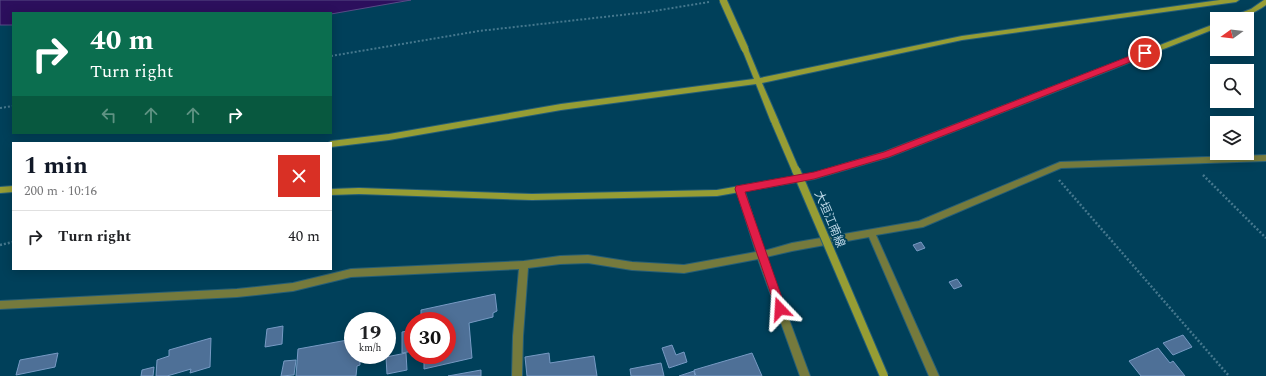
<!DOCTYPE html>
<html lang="en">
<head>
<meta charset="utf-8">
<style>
	body { margin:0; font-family:Spectral,"Noto Sans JP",serif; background:#f2f2f2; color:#202124; height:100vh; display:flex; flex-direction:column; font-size:15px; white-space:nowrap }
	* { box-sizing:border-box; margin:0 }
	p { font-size:13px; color:#757577 }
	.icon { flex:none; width:22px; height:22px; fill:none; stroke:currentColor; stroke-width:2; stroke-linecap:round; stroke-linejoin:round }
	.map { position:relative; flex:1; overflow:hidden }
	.panel { position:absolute; left:12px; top:142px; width:320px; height:128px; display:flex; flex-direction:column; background:#fff; border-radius:0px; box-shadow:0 2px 10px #0003 }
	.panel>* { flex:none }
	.guide { position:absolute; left:12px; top:12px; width:320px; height:122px; border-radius:0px; box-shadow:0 2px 10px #0003; background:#0b6e4f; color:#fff; overflow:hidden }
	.needle { width:26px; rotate:255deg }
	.buttons { position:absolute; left:1210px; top:12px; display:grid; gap:8px }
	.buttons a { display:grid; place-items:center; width:44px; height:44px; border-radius:0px; background:#fff; box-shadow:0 2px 10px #0003; font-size:20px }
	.speed { position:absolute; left:344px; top:312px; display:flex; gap:8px; font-size:20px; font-weight:700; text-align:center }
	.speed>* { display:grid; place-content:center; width:52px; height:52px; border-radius:50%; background:#fff; box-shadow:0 2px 10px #0003; line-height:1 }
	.speed small { font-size:10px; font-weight:400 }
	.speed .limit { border:6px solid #d22; background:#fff; color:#111 }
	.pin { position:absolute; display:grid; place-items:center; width:34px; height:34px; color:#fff; margin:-17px; border:2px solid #fff; border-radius:50%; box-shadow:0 1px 4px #0007 }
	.me { position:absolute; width:44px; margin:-22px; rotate:340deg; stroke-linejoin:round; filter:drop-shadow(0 0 3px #0008) }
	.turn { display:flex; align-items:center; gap:14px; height:84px; padding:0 12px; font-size:18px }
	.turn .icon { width:52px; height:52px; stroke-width:2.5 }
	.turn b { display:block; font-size:28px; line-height:34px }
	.lanes { display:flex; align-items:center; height:38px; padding:0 12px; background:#0003; justify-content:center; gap:20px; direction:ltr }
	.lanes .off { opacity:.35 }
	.round { display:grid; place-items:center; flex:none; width:42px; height:42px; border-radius:0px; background:#f2f2f2 }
	.headline { display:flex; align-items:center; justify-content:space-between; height:68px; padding:0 12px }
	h1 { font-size:24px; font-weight:700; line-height:30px; color:#111827 }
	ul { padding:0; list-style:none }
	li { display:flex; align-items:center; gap:12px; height:52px; padding:0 12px; border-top:1px solid #e0e0e0 }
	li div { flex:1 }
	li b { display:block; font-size:15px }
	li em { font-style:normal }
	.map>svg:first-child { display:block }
	.water { fill:#2c0f5d; stroke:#574b86 }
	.building { fill:#4e7097; stroke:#779ac4 }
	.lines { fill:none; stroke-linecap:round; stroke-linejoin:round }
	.street-casing { stroke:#265e76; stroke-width:2 }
	.secondary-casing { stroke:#265e76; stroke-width:2 }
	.path-far1 { stroke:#45788e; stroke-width:2; stroke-dasharray:2 2; stroke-linecap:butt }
	.path { stroke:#45788e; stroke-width:2.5; stroke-dasharray:2 2; stroke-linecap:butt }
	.street { fill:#757a3d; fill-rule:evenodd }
	.secondary { fill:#969d34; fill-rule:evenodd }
	.secondary-bridge-far1-casing { stroke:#265e76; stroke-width:9; stroke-linecap:butt }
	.secondary-bridge-casing { stroke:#265e76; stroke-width:10; stroke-linecap:butt }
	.secondary-bridge-far1 { stroke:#969d34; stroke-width:7 }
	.secondary-bridge { stroke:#969d34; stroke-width:8 }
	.route { fill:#e11d48; stroke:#92132f }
	.labels { text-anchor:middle; stroke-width:4; stroke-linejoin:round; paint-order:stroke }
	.street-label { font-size:12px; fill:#bcd7e7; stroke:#00405a }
</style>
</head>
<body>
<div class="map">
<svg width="1266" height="376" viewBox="0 0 1266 376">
	<rect width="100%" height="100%" fill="#00405a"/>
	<polygon class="water" points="0,0 411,0 331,14 13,13 13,25 0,25"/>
	<g class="building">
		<polygon points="921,242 925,248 917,251 913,245"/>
		<polygon points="957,279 962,286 954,289 949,282"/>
		<polygon points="495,294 497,311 493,313 493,317 469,323 472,358 424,369 424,355 447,355 447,321 421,321 421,310"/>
		<polygon points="283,326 282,344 265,347 267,329"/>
		<polygon points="413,330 413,351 402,353 402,332"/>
		<polygon points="1183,335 1192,347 1173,355 1163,343"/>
		<polygon points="211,338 210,367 190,373 191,369 167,376 156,376 157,360 169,356 169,350"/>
		<polygon points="353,339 353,355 360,355 360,365 357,366 356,376 296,376 298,349"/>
		<polygon points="672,345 676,355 684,352 687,362 669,368 662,348"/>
		<polygon points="1158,348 1170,363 1173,361 1185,376 1141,376 1129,361"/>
		<polygon points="58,353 55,367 16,375 20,360"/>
		<polygon points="406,353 407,370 387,374 386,357"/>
		<polygon points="549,353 550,363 594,356 597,376 527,376 525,357"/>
		<polygon points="752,353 762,376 696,376 694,370"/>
		<polygon points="296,360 294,375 281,376 284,361"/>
		<polygon points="661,363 664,376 631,376 630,369"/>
		<polygon points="154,367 153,376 141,376 142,370"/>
		<polygon points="481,370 481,376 448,376"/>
		<polygon points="694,371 695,376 679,376"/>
	</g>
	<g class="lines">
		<g class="street-casing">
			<polygon id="street" points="1266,155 1266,161 1061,168 923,227 876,235 939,376 929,376 869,237 792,251 766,257 810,376 800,376 758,259 684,273 632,270 588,263 560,264 528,268 523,336 522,376 512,376 513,336 519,269 351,277 293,291 237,297 0,309 0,301 237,289 293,283 351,269 524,261 560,256 588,255 632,262 684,265 756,252 736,189 737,187 743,187 744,189 764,251 792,243 919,221 1060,162"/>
		</g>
		<g class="secondary-casing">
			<g id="secondary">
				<polygon points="1220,0 1239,0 1236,2 962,40 762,83 779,122 775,125 771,122 756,84 561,110 389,140 331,147 331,143 328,143 331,141 389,134 561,104 754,79 742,49 745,47 748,49 760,78 962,36"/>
				<path d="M 1264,0 L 1266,0 L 1266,5 C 1254,13 1243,19 1229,19 L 1230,17 L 1251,9 Z"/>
				<polygon points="1217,23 1217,28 889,157 814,179 717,196 532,200 359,194 331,195 331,189 359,188 532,194 717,190 814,173 884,152"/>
				<polygon points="13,186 13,192 0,193 0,187"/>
			</g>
		</g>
		<g class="path-far1">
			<polyline points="331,56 479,31 648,12 709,2"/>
			<polyline points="0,108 13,106"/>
		</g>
		<g class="path">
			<polyline points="1203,175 1266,238"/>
			<polyline points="1059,180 1229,376"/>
			<polyline points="0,245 13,242"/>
		</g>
		<use href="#street" class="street"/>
		<use href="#secondary" class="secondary"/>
		<g class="secondary-bridge-far1-casing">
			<g id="secondary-bridge-far1">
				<polyline points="723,0 745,49"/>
				<polyline points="775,122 796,171"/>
			</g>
		</g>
		<g class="secondary-bridge-casing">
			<polyline id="secondary-bridge" points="796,170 884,376"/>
		</g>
		<use href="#secondary-bridge-far1" class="secondary-bridge-far1"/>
		<use href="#secondary-bridge" class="secondary-bridge"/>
	</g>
	<polygon class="route" points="1145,50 1148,51 1148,55 889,157 814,179 745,192 786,309 784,312 780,313 777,312 735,189 736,186 814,172 884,152"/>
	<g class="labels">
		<g class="street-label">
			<text transform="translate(830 219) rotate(67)" y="4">大垣江南線</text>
		</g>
	</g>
</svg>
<div class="buttons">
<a><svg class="needle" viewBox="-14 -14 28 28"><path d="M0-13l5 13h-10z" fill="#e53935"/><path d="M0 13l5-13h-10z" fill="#757577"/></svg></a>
<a><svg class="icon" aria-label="search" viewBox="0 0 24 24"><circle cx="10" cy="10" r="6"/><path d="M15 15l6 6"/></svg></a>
<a><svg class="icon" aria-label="layers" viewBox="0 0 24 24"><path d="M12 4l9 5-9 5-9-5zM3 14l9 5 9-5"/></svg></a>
</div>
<div class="speed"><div>19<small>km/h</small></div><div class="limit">30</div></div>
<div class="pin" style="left:1145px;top:53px;background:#d93025"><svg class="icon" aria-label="arrive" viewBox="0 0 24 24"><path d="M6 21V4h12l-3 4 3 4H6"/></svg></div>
<svg class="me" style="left:780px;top:309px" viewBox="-20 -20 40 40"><path d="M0-17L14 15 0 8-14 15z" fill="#e11d48" stroke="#fff" stroke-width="4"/></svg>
<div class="guide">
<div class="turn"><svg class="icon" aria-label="right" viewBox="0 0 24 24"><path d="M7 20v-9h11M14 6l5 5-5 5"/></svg><div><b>40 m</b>Turn right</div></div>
<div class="lanes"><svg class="icon off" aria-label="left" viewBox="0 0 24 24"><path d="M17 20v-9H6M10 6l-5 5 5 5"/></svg><svg class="icon off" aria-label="ahead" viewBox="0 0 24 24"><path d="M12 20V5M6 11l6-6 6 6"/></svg><svg class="icon off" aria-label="ahead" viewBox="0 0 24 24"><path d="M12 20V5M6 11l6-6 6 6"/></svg><svg class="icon" aria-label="right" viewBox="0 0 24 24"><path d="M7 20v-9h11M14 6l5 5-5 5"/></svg></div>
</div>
<section class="panel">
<div class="headline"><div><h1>1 min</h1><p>200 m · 10:16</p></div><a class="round" style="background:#d93025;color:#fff"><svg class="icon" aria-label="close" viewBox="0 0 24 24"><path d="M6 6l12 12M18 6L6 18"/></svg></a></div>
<ul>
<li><svg class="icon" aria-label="right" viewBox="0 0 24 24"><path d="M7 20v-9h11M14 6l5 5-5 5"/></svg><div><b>Turn right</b></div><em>40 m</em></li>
</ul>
</section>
</div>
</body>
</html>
